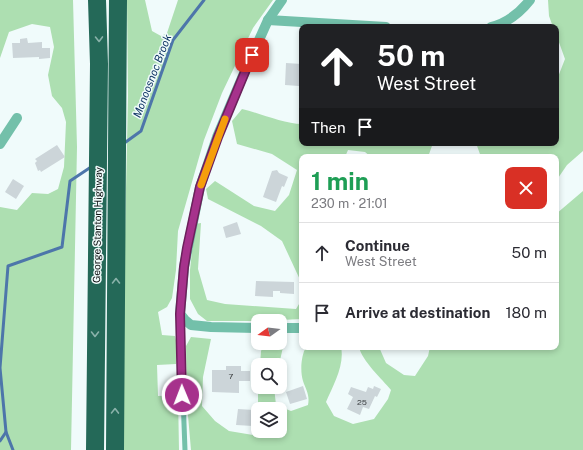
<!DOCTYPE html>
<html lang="en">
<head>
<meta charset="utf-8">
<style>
	body { margin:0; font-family:"Public Sans",sans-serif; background:#f7f7f7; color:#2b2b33; height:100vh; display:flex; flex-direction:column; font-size:15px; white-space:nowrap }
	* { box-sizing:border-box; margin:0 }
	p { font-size:13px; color:#7c7c81 }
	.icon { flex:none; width:22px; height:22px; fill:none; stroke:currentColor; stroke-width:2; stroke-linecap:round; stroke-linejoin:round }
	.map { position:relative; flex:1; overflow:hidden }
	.drawer { position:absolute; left:299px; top:154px; width:260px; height:196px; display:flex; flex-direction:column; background:#fff; border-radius:8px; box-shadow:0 2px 6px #0003 }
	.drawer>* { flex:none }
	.hud { position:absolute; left:299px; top:24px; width:260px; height:122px; border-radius:8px; box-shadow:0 2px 6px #0003; background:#202124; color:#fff; overflow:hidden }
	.needle { width:26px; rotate:255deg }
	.buttons { position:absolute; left:251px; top:314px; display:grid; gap:8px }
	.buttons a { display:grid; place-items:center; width:36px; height:36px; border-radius:8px; background:#fff; box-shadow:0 2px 6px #0003; font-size:20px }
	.pin { position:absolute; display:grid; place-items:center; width:34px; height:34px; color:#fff; margin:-17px; border-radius:8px; box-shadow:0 2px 6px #0006 }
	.me { position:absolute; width:44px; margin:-22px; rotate:359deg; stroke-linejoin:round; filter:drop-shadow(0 0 3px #0008) }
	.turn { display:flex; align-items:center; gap:14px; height:84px; padding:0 12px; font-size:18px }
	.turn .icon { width:52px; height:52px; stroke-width:2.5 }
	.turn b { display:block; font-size:28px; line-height:34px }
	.then { display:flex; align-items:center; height:38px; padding:0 12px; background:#0003; gap:8px; font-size:15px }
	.round { display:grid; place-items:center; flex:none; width:42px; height:42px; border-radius:8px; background:#f7f7f7 }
	.overview { display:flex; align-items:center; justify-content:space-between; height:68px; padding:0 12px }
	h1 { font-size:24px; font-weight:700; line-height:30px; color:#1e9e55 }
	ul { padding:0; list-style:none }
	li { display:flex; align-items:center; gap:12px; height:60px; padding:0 12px; border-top:1px solid #e1e1e2 }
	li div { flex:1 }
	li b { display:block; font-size:15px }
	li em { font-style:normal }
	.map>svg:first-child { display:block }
	.green { fill:#addfb1 }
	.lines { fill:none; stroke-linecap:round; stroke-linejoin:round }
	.stream { stroke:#4d76aa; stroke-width:3 }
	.building { fill:#ccd5d9 }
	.lane { stroke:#73c0aa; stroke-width:5 }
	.street { stroke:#73c0aa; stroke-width:10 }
	.highway { stroke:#246958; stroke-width:18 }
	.oneway { stroke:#8ab2aa }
	.route-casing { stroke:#6c205b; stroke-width:10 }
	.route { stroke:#a6328c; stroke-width:7 }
	.slow { stroke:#f59e0b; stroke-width:7 }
	.labels { text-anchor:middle; stroke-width:3; stroke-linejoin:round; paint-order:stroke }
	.number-label { font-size:8px; fill:#3d4143 }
	.street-label { font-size:10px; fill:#0d1011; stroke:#f0fbfb }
	.water-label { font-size:11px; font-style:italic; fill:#0e3463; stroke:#f0fbfb }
</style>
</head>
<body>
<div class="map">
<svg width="583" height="450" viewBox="0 0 583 450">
	<rect width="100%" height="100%" fill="#f0fbfb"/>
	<g class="green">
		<polygon points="0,0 73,0 77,147 71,450 0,450 0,207 17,210 32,193 48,194 58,189 64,167 66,122 62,108 52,96 48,75 54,47 50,27 32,24 9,32 0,58"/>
		<polygon points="127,0 145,0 152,31 161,36 167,33 178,0 273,0 253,28 222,93 204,140 178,231 176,270 172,298 167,307 158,312 162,335 175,336 178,348 176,364 157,365 158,396 178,395 179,450 122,450 124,282 128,96"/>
		<polygon points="548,0 583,0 583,151 567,165 556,181 556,157 481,157 476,143 556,143 556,82 565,59 556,34 556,27 553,27 549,16"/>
		<path d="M 242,109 C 260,113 284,124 302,124 L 302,143 L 433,143 L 428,157 L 371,157 L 365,152 L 348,150 L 345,157 L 302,157 L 302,284 L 282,241 L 261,226 L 208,199 L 206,189 L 215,181 L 254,206 L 275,211 L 289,195 L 297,170 L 272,154 L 237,144 L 232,121 Z"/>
		<path d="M 583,191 L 583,450 L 191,450 L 187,404 L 186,346 L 191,337 L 211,339 L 203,377 L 202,406 L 215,421 L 229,431 L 253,435 L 258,422 L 258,431 L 280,431 L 280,409 L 258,409 L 258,380 L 258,387 L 274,387 L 276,405 L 291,411 L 308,405 C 310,395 306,390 303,381 C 300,371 301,356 306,347 L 341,347 C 345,365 333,386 326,402 L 334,416 L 353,424 L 374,419 L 388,399 L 391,390 C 382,379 362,361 359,347 L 379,347 L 386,363 L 404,375 L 415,376 L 428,356 L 430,347 L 556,347 L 556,214 Z"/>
		<polygon points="201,223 198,269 207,300 225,304 296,309 302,299 302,319 260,321 207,321 198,314 190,299 190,270 195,224"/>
		<polygon points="280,339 283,347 279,365 260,365 261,351 265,343 280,343"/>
	</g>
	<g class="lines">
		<g class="stream">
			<polyline points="123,144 141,131 173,40 204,0"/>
			<polyline points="0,441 6,432"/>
			<polyline points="13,450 6,432 0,368 8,266 62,247 70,181 91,167"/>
		</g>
	</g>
	<g class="building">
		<polygon points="27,38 28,43 42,42 42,48 50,48 50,58 39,59 39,57 13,58 12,43 20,43 20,39"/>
		<polygon points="286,63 302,64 302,92 299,89 299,86 285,85"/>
		<polygon points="57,145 65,157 41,172 40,170 38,171 35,163 37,161 35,159"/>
		<polygon points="277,170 279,173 288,177 284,187 282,186 276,202 263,197 272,171"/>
		<polygon points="13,179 24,186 16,199 5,192"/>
		<polygon points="237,222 241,234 226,238 223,227"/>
		<polygon points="256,281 294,282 294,294 280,293 280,291 273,291 273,297 255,296"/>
		<polygon points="226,366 241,366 241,371 250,371 250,381 239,381 239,393 212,392 212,370 226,370"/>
		<polygon points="303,386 307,399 290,404 286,392"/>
		<polygon points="374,386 381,389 377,397 375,396 369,409 363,407 360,415 347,409 353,397 348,394 351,387 366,392 368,387 373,389"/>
		<polygon points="238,409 254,410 253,426 236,425"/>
	</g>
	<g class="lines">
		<polyline class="lane" points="180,317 185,450"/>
		<g class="street">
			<polyline points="268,20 386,27"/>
			<path d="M 491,27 C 507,23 519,14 530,0"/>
			<polyline points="0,144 17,118"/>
			<polyline points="258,328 211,327 191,325 185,320 180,314 184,267 200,187 217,137 242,78 268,20 282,0"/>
			<polyline points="280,328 302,328"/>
		</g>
		<g class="highway">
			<polyline points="95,450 99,64 97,0"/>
			<polyline points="115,450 118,0"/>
		</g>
	</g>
	<defs><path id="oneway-chevron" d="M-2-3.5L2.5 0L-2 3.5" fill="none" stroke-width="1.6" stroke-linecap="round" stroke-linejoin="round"/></defs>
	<g class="oneway">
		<use href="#oneway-chevron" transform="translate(99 39) rotate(89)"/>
		<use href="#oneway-chevron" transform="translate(116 281) rotate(-90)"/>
		<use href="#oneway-chevron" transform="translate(95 334) rotate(90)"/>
		<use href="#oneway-chevron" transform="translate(115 411) rotate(-89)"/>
	</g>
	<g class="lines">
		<g class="route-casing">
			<polyline id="route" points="182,395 180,314 184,267 187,248 200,187 218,137 252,55"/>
		</g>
		<use href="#route" class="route"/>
		<polyline class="slow" points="201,185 225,119"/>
	</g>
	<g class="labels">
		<g class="number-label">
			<text x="231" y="379">7</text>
			<text x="362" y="405">25</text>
		</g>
		<g class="street-label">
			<text transform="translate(97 225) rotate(-89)" y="4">George Stanton Highway</text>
		</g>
		<g class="water-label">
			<text transform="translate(152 76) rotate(-69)" y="4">Monoosnoc Brook</text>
		</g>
	</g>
</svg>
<div class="buttons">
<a><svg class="needle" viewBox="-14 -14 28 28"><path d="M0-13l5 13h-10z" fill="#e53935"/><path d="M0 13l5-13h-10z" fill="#7c7c81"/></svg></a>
<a><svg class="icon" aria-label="search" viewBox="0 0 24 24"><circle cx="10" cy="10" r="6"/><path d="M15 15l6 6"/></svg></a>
<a><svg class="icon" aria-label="layers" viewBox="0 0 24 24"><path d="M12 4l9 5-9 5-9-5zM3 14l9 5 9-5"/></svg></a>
</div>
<div class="pin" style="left:252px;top:55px;background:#d93025"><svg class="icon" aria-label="arrive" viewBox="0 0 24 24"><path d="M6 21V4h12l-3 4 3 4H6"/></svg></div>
<svg class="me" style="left:182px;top:395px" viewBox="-20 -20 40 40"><circle r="17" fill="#a6328c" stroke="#fff" stroke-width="3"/><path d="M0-11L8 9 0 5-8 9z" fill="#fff"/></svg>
<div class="hud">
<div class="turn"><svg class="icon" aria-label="ahead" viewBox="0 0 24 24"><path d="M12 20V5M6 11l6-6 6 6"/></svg><div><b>50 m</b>West Street</div></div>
<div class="then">Then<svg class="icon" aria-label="arrive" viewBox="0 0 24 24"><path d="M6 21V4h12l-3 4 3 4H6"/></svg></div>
</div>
<section class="drawer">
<div class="overview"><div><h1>1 min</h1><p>230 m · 21:01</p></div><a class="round" style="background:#d93025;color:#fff"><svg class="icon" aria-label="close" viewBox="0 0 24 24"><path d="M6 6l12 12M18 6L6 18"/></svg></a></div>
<ul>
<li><svg class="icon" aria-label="ahead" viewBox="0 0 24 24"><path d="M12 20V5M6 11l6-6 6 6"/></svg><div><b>Continue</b><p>West Street</p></div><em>50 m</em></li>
<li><svg class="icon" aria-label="arrive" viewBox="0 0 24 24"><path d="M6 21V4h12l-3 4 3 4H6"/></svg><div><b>Arrive at destination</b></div><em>180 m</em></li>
</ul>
</section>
</div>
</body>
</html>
